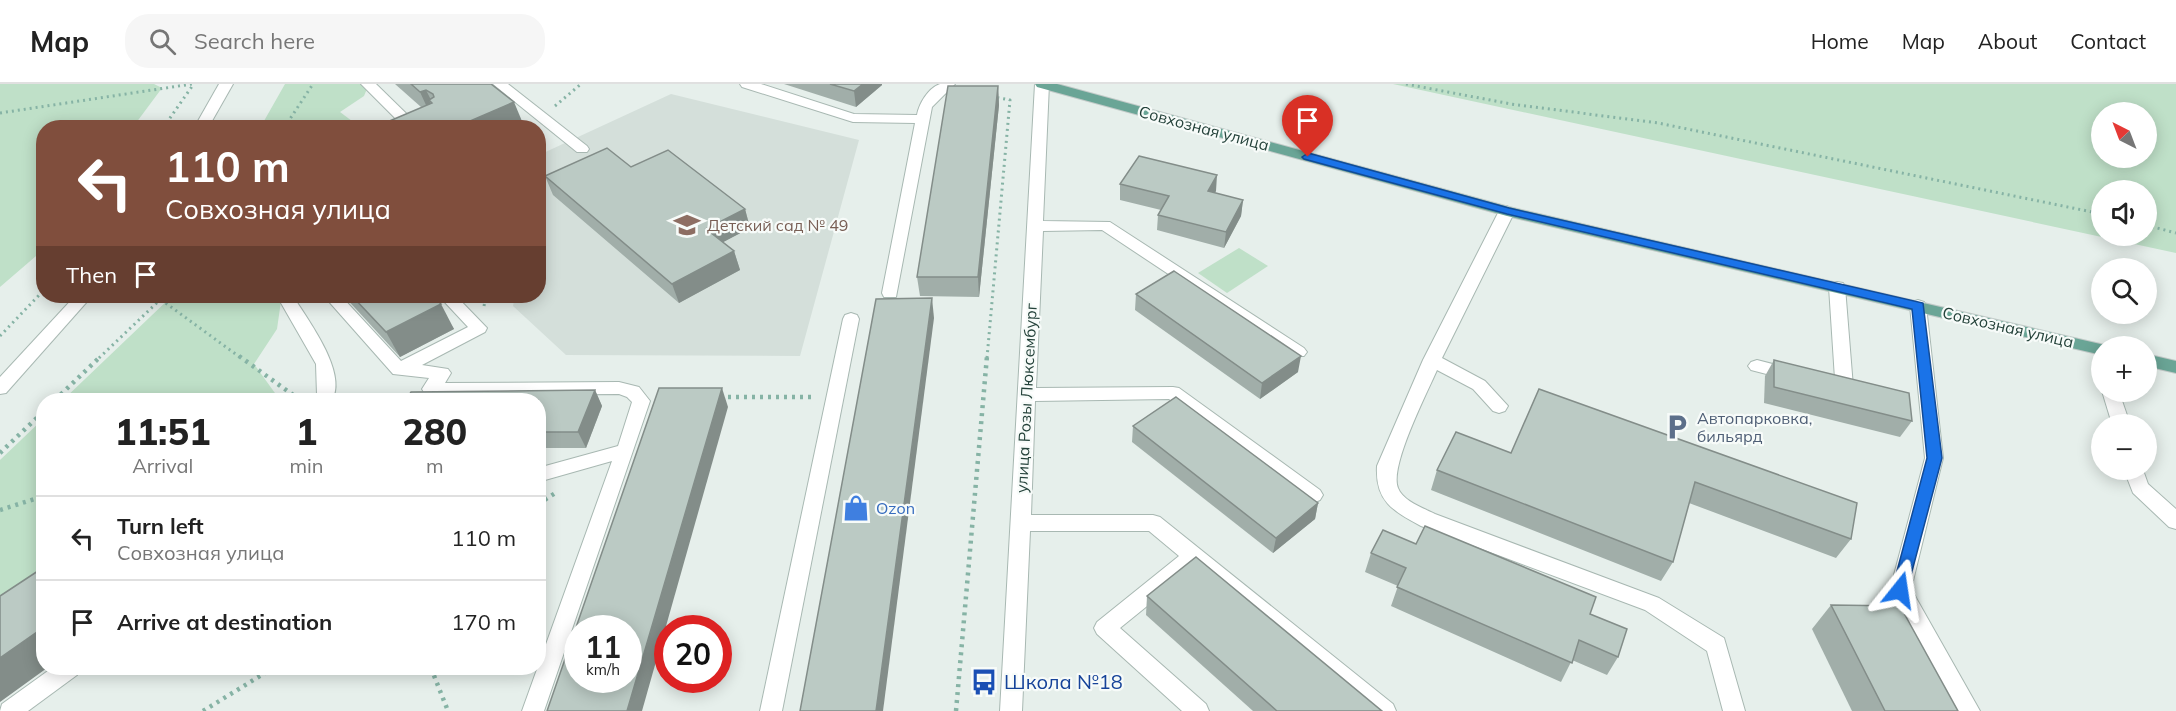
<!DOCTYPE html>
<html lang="en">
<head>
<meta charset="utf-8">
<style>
	body { margin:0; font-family:Mulish,sans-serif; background:#f6f6f6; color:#222; height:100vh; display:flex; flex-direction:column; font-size:22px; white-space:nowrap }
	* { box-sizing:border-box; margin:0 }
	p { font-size:20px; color:#767676 }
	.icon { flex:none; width:33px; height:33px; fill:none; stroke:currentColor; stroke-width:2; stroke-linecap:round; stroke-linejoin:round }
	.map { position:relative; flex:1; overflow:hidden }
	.panel { position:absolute; left:36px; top:309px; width:510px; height:282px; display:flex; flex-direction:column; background:#fff; border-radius:24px; box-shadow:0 3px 15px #0003 }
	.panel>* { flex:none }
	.banner { position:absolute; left:36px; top:36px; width:510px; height:183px; border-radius:24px; box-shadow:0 3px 15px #0003; background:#804e3d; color:#fff; overflow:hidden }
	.needle { width:39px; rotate:318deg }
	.controls { position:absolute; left:2091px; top:18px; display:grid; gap:12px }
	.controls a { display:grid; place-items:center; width:66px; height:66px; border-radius:50%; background:#fff; box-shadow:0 3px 15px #0003; font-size:30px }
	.speed { position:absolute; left:564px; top:531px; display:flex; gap:12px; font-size:30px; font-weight:700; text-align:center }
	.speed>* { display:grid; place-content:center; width:78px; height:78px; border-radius:50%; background:#fff; box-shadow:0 3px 15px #0003; line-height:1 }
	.speed small { font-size:15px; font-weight:400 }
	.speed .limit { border:9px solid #d22; background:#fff; color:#111 }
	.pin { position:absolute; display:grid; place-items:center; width:51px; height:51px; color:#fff; margin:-62px -26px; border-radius:50% 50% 50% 0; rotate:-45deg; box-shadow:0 0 6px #0007 }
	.pin .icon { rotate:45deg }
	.me { position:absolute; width:66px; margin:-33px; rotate:15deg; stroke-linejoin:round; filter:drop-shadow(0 0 4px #0008) }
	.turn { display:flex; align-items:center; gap:21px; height:126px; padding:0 30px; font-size:27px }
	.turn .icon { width:78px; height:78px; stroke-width:2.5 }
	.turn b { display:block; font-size:42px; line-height:51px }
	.then { display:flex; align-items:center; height:57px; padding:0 30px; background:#0003; gap:12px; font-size:22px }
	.eta { display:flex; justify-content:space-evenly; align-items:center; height:102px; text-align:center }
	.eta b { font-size:36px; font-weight:800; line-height:42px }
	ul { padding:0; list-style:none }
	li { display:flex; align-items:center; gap:18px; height:84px; padding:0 30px; border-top:2px solid #e0e0e0 }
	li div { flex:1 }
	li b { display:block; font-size:22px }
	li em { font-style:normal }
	header { display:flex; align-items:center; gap:36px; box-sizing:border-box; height:84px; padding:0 30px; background:#fff; border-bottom:2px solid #e0e0e0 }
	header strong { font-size:28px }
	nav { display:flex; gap:33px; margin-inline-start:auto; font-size:21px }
	.search { width:420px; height:54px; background:#f6f6f6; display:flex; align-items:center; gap:15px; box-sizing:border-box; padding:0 21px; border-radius:24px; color:#767676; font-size:22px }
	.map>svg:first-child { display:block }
	.built { fill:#d4dfda }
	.green { fill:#bfe0c8; fill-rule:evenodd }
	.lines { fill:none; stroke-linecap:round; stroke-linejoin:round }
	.minor-casing { stroke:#a8b8b2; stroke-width:2 }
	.major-casing { stroke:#c2cac8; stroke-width:2 }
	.path-far1 { stroke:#86b3a5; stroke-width:3; stroke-dasharray:2 4; stroke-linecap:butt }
	.path { stroke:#86b3a5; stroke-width:4.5; stroke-dasharray:3 5; stroke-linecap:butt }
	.minor { fill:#fff; fill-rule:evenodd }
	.major { fill:#6aa596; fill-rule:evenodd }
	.wall { fill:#a1aea9 }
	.shaded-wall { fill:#838d89 }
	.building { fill:#bbcac4; stroke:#838d89; stroke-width:1.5; fill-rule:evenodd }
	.route { fill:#1a73e8; stroke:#114b97; stroke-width:1.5 }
	.labels { text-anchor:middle; stroke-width:4.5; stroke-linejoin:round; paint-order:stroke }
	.street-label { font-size:16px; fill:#24423a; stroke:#f7fbf9 }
	.education-label { font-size:16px; fill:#785e54; stroke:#f7fbf9; text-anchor:start }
	.service-label { font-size:16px; fill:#4e5e75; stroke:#f7fbf9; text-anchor:start }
	.shop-label { font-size:16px; fill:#366cbe; stroke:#f7fbf9; text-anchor:start }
	.near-transit-label { font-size:20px; fill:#164399; stroke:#f7fbf9; text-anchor:start }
</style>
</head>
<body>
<header>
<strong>Map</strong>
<div class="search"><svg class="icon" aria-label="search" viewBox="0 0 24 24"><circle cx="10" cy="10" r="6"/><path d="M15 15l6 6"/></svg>Search here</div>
<nav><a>Home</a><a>Map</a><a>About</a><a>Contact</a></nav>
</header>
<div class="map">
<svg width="2176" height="627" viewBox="0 0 2176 627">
	<rect width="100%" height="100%" fill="#e6efeb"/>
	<polygon class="built" points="671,10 859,56 800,272 566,271 513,222 515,212 538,212 539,71"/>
	<g class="green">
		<polygon points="0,0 154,0 162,4 133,43 44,44 43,166 0,203"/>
		<polygon points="285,0 369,0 364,12 340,28 360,43 260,44"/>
		<path d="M 1393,0 L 2176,0 L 2176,169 ZM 2146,28 L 2146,74 L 2102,74 L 2102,28 ZM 2102,106 L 2146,106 L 2146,152 L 2102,152 Z"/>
		<polygon points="1239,164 1268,182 1227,209 1198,189"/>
		<polygon points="172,212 271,212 281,217 277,245 254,280 280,316 63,316"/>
		<polygon points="43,335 43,519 0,549 0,376"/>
	</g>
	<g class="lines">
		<g class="minor-casing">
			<g id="minor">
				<polygon points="219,0 233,0 208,44 194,44"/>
				<polygon points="361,0 376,0 421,44 405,44"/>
				<polygon points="493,0 508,0 587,62 589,65 587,68 577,68"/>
				<path d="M 740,0 L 761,0 L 854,30 L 917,31 C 919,20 928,4 940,0 C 943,0 951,0 955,0 L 932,23 L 896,213 L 884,213 L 882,209 L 915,39 L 853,38 L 742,3 Z"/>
				<polygon points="1035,0 1049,0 1043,137 1110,138 1304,264 1307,268 1304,272 1292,272 1102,146 1043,147 1036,304 1173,303 1179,304 1320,406 1323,411 1320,416 1313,419 1306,416 1169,315 1035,317 1031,431 1153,431 1160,433 1393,620 1396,627 1368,627 1194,484 1120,544 1206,620 1209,627 1182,627 1097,550 1094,544 1097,538 1179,472 1149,447 1030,447 1022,627 1000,627"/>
				<path d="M 1507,122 L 1515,127 L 1442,274 L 1485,297 L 1508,322 L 1505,327 L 1499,329 L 1493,327 L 1473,305 L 1437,286 C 1427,309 1389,383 1398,404 C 1403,417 1423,424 1435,430 L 1659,514 L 1724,554 L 1745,627 L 1723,627 L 1707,567 L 1645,526 L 1421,442 C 1393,427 1375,417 1377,382 L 1423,276 L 1499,127 Z"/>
				<polygon points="1837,198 1843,199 1845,203 1853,303 1850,307 1844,309 1823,304 1820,300 1823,296 1835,295 1829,203 1831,199"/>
				<polygon points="75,212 92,212 6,309 0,310 0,293"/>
				<path d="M 277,212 L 293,212 C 307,235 348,288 332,316 L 320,316 L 317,311 L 316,280 Z"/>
				<polygon points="324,212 341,212 401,277 468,243 439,212 456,212 487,244 485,248 422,281 448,285 451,289 445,299 619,298 639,303 650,317 544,627 522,627 612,377 538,398 538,384 618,362 632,318 627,313 619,310 431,311 425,310 422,305 429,294 393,290"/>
				<polygon points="1918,216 1924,218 1926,222 1943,374 1911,505 1980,627 1957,627 1890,506 1925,374 1910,222 1912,218"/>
				<polygon points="851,229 857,231 859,235 782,627 760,627 843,235 845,231"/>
				<polygon points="1757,276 1800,287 1803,291 1800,295 1794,297 1751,286 1748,282 1751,278"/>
				<polygon points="2102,307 2119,308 2130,340 2112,340"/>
				<polygon points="2124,386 2143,386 2148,400 2176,425 2176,445 2169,443 2133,409"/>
				<polygon points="52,584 80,584 77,591 28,627 0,627 2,620"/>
			</g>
		</g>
		<g class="major-casing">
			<g id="major">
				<polygon points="1035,0 1057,0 1509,123 2109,262 2102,262 2102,271 1507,132 1037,3"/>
				<polygon points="2146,270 2176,277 2176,289 2146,282"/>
			</g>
		</g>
		<g class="path-far1">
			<polyline points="1406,0 1511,20 1658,39 2102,130"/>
			<polyline points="555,22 581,0"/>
			<polyline points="0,29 192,0"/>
			<polyline points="163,44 193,1"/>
			<polyline points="284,44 313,0"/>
			<polyline points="2146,141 2176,149"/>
			<polyline points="156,212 241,274"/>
			<polyline points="484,222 486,212"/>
			<polyline points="0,252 44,206"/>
			<polyline points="99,274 164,212"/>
			<polyline points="987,274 1010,16 994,13"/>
		</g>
		<g class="path">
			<polyline points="239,272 300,316"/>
			<polyline points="720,313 815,313"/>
			<polyline points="55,316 101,272"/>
			<polyline points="0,369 44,327"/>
			<polyline points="538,420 557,408"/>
			<polyline points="0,426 44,412"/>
			<polyline points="431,584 448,627"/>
			<polyline points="203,627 273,584"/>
			<polyline points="956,627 987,272"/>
		</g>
		<use href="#minor" class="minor"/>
		<use href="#major" class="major"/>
	</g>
	<g class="wall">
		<polygon points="395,0 491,0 524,42 421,23"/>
		<polygon points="784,0 882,0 882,1 856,23"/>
		<polygon points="998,2 999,21 979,213 920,212 917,193"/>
		<polygon points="631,83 745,125 750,144 723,158 734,167 740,186 679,219 553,111 545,92"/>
		<polygon points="1120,100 1216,107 1214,109 1243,116 1241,132 1224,164 1157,146 1158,131 1161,126 1120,116"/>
		<polygon points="1136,210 1298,288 1260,315 1135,226"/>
		<polygon points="344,212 432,212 454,245 400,273"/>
		<polygon points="1774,276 1912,337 1900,353 1764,319 1765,292"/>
		<polygon points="1539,305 1851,455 1836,474 1689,419 1673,478 1661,497 1431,406 1437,386 1511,369"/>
		<polygon points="595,306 602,322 586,364 538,364 538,316"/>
		<polygon points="1133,342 1318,419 1315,435 1273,469 1132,358"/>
		<polygon points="1416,460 1590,530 1618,573 1607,591 1572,576 1561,598 1391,522 1398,502 1365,488 1371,469"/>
		<polygon points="1147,512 1382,627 1253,627 1146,531"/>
		<polygon points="1831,521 1958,627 1852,627 1812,545"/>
	</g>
	<g class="shaded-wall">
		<polygon points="863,0 882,0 882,1 856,23 854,7"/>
		<polygon points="998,2 999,21 979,213 978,193"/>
		<polygon points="426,6 432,18 429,16 436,30 431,32 420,8"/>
		<polygon points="514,18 524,42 520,44 454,44"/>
		<polygon points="1217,91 1216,107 1206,123 1208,107"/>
		<polygon points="1243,116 1241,132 1224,164 1226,148"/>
		<polygon points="745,125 750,144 712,164 706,145"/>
		<polygon points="734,167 740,186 679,219 672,200"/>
		<polygon points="932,214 934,234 883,627 876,627"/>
		<polygon points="441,220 454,245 400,273 386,248"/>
		<polygon points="1301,272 1298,288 1260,315 1262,299"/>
		<polygon points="722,304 728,323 642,627 627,627"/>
		<polygon points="595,306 602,322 586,364 578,348"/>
		<polygon points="1318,419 1315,435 1273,469 1276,454"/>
		<polygon points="44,543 44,584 47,584 0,618 0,574"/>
	</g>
	<g class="building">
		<polygon points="411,0 491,0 514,18 454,44 373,44 432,19 429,16 434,13 433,10 426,6 420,8"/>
		<polygon points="830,0 863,0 854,7"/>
		<polygon points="948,2 998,2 978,193 917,193"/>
		<polygon points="607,64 631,83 668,66 745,125 706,145 734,167 672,200 545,92"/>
		<polygon points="1139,72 1217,91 1208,107 1243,116 1226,148 1158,131 1169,112 1120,100"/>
		<polygon points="1174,187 1301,272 1262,299 1136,210"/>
		<polygon points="352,212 432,212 441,220 386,248"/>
		<polygon points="932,214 876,627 800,627 876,215"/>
		<polygon points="1774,276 1909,309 1912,337 1774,303"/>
		<path d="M 659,304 L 722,304 L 627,627 L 547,627 ZM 578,544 L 628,544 L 628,596 L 578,596 Z"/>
		<polygon points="1539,305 1857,419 1851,455 1695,398 1673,478 1437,386 1456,348 1511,369"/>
		<polygon points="595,306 578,348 538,348 538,316 406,316 411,308"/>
		<polygon points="1176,313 1318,419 1276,454 1133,342"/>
		<polygon points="1425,442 1596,513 1590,530 1627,545 1618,573 1579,556 1572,579 1397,503 1406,484 1371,469 1383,446 1416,460"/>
		<polygon points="1196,473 1382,627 1277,627 1147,512"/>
		<polygon points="44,483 44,543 0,574 0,512"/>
		<polygon points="1831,521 1900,522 1958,627 1885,627"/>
	</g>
	<polygon class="route" points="1308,69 1509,124 1923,219 1942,374 1906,510 1900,512 1894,510 1892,506 1927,374 1912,225 1507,130 1304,75 1302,73"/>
	<defs>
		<g id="school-bare" transform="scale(2.07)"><path d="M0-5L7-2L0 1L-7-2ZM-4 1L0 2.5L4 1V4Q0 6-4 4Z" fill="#8d6e63" stroke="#f7fbf9" stroke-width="2.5" paint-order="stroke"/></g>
		<g id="parking-bare" transform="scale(2.07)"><path d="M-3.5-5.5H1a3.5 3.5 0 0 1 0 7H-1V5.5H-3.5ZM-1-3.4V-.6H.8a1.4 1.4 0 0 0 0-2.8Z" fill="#5c6f8a" stroke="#f7fbf9" stroke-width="2.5" paint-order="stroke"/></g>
		<g id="shop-bare" transform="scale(2.07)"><path d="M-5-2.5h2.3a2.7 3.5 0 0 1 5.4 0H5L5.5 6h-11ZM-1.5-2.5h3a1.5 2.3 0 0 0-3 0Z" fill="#3f7fe0" stroke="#f7fbf9" stroke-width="2.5" paint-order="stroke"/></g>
		<g id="bus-bare" transform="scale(2.07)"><path d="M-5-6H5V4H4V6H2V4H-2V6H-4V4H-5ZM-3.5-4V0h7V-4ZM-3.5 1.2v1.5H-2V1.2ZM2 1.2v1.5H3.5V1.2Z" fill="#1a4fb4" stroke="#f7fbf9" stroke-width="2.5" paint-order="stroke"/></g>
	</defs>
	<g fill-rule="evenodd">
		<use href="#school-bare" x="687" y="141"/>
		<use href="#parking-bare" x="1677" y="343"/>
		<use href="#shop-bare" x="856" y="424"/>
		<use href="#bus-bare" x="984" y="598"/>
	</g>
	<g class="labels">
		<g class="street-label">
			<text transform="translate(1204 44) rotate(15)" y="6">Совхозная улица</text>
			<text transform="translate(2008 243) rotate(13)" y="6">Совхозная улица</text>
			<text transform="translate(1026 314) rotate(-87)" y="6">улица Розы Люксембург</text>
		</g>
		<g class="education-label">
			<text x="707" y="147">Детский сад № 49</text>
		</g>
		<g class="service-label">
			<text x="1697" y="340">Автопарковка,<tspan x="1697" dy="18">бильярд</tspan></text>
		</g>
		<g class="shop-label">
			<text x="876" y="430">Ozon</text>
		</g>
		<g class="near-transit-label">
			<text x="1004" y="605">Школа №18</text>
		</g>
	</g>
</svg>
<div class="controls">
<a><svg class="needle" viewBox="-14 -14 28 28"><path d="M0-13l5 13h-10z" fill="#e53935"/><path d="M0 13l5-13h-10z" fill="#767676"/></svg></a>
<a><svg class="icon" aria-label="sound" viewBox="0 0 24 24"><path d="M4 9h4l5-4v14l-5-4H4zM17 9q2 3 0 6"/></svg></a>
<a><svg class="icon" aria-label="search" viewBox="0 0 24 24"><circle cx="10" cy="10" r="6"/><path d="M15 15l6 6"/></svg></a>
<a>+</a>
<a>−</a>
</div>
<div class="speed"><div>11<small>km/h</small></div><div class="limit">20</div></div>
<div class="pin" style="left:1308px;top:73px;background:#d93025"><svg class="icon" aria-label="arrive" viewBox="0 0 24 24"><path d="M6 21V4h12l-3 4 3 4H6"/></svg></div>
<svg class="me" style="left:1900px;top:506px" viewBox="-20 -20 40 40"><path d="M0-17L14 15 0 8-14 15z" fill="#1a73e8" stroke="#fff" stroke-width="4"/></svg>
<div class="banner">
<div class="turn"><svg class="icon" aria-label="left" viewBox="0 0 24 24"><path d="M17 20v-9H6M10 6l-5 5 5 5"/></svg><div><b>110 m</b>Совхозная улица</div></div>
<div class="then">Then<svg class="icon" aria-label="arrive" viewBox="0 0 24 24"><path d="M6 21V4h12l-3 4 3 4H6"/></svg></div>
</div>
<section class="panel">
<div class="eta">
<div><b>11:51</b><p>Arrival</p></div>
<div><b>1</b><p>min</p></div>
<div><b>280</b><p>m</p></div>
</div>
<ul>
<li><svg class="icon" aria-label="left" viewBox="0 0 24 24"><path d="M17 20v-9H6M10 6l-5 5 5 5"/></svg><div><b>Turn left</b><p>Совхозная улица</p></div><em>110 m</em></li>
<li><svg class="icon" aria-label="arrive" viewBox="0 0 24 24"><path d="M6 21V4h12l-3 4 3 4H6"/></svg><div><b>Arrive at destination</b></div><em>170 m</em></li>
</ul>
</section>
</div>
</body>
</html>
